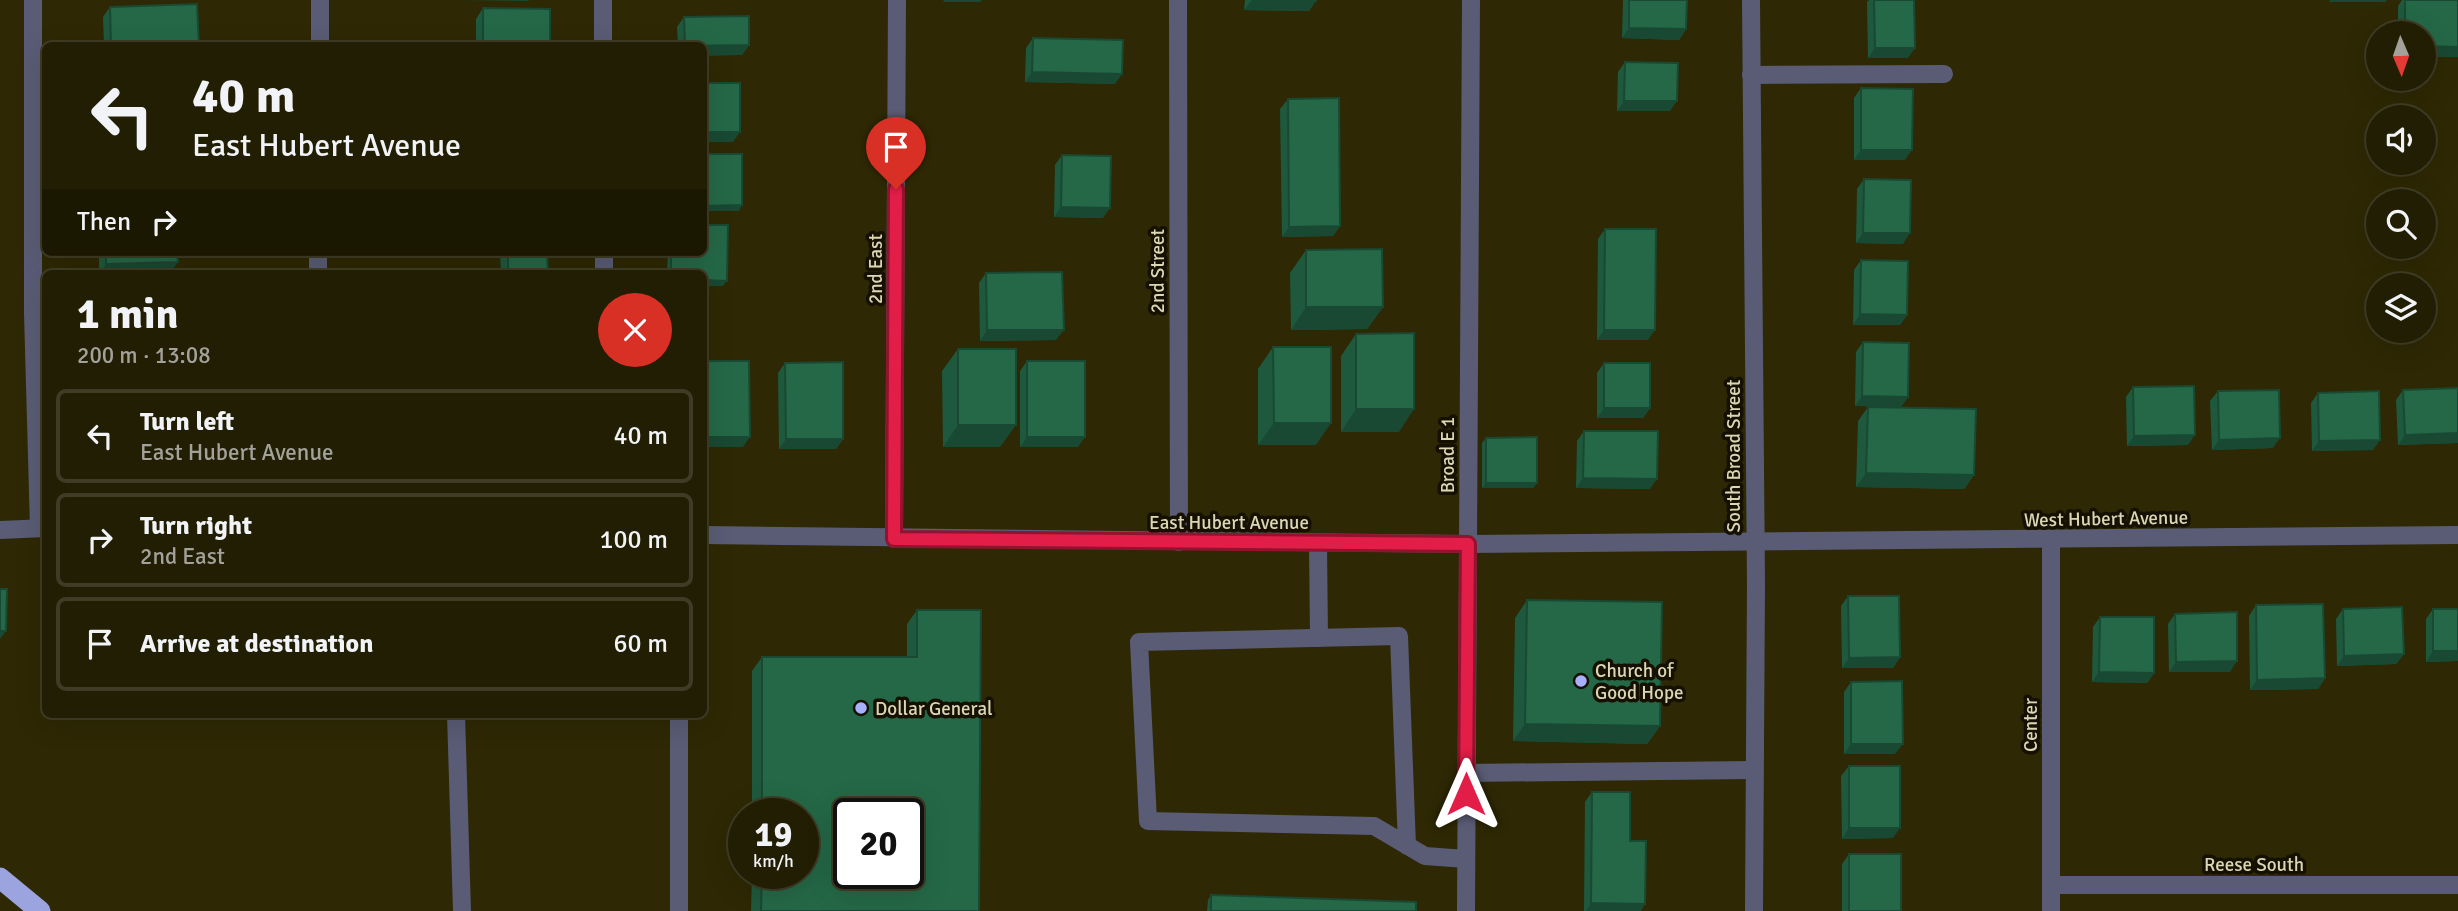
<!DOCTYPE html>
<html lang="en">
<head>
<meta charset="utf-8">
<style>
	body { margin:0; font-family:Signika,sans-serif; background:#2a270d; color:#f1f3f6; height:100vh; display:flex; flex-direction:column; font-size:26px; white-space:nowrap }
	* { box-sizing:border-box; margin:0 }
	p { font-size:23px; color:#a2a29a }
	.icon { flex:none; width:38px; height:38px; fill:none; stroke:currentColor; stroke-width:2; stroke-linecap:round; stroke-linejoin:round }
	.map { position:relative; flex:1; overflow:hidden }
	.side { position:absolute; left:42px; top:270px; width:665px; height:448px; display:flex; flex-direction:column; background:#221e03; border-radius:10px; box-shadow:0 7px 28px #0002,0 0 0 2px #3f3c25 }
	.side>* { flex:none }
	.top-card { position:absolute; left:42px; top:42px; width:665px; height:214px; border-radius:10px; box-shadow:0 7px 28px #0002,0 0 0 2px #3f3c25; background:#221e03; color:#f1f3f6; overflow:hidden }
	.needle { width:46px; rotate:178deg }
	.controls { position:absolute; left:2366px; top:21px; display:grid; gap:14px }
	.controls a { display:grid; place-items:center; width:70px; height:70px; border-radius:50%; background:#221e03; box-shadow:0 7px 28px #0002,0 0 0 2px #3f3c25; font-size:35px }
	.speed { position:absolute; left:728px; top:798px; display:flex; gap:14px; font-size:35px; font-weight:700; text-align:center }
	.speed>* { display:grid; place-content:center; width:91px; height:91px; border-radius:50%; background:#221e03; box-shadow:0 7px 28px #0002,0 0 0 2px #3f3c25; line-height:1 }
	.speed small { font-size:18px; font-weight:400 }
	.speed .limit { border:4px solid #111; border-radius:10px; background:#fff; color:#111 }
	.pin { position:absolute; display:grid; place-items:center; width:60px; height:60px; color:#fff; margin:-72px -30px; border-radius:50% 50% 50% 0; rotate:-45deg; box-shadow:0 0 7px #0007 }
	.pin .icon { rotate:45deg }
	.me { position:absolute; width:77px; margin:-38px; rotate:0deg; stroke-linejoin:round; filter:drop-shadow(0 0 5px #0008) }
	.turn { display:flex; align-items:center; gap:24px; height:147px; padding:0 35px; font-size:32px }
	.turn .icon { width:91px; height:91px; stroke-width:2.5 }
	.turn b { display:block; font-size:49px; line-height:60px }
	.then { display:flex; align-items:center; height:66px; padding:0 35px; background:#0003; gap:14px; font-size:26px }
	.round { display:grid; place-items:center; flex:none; width:74px; height:74px; border-radius:37px; background:#2a270d }
	.headline { display:flex; align-items:center; justify-content:space-between; height:119px; padding:0 35px }
	h1 { font-size:42px; font-weight:700; line-height:52px }
	ul { padding:0; list-style:none }
	li { display:flex; align-items:center; gap:21px; height:94px; margin:0 14px 10px; padding:0 21px; border:4px solid #3f3c25; border-radius:10px }
	li div { flex:1 }
	li b { display:block; font-size:26px }
	li em { font-style:normal }
	.map>svg:first-child { display:block }
	.lines { fill:none; stroke-linecap:round; stroke-linejoin:round }
	.minor { stroke:#595c74; stroke-width:18 }
	.highway { stroke:#9ca4e0; stroke-width:21 }
	.wall { fill:#1f593d }
	.shaded-wall { fill:#194932 }
	.building { fill:#246847; stroke:#194932; stroke-width:2; fill-rule:evenodd }
	.route-casing { stroke:#92132f; stroke-width:18 }
	.route { stroke:#e11d48; stroke-width:12 }
	.poi-dot { fill:#a8b0fc; stroke:#151000; stroke-width:2.5 }
	.labels { text-anchor:middle; stroke-width:7; stroke-linejoin:round; paint-order:stroke }
	.street-label { font-size:19px; fill:#dcd6b5; stroke:#151000 }
	.poi-label { font-size:19px; fill:#dcd6b5; stroke:#151000; text-anchor:start }
</style>
</head>
<body>
<div class="map">
<svg width="2458" height="911" viewBox="0 0 2458 911">
	<rect width="100%" height="100%" fill="#2e2804"/>
	<g class="lines">
		<g class="minor">
			<polyline points="33,0 33,313 39,528"/>
			<polyline points="603,0 603,46"/>
			<polyline points="1178,0 1179,542"/>
			<polyline points="1751,0 1756,584 1754,911"/>
			<polyline points="320,46 320,0"/>
			<polyline points="1751,75 1944,74"/>
			<polyline points="604,252 604,273"/>
			<polyline points="318,273 318,252"/>
			<polyline points="0,530 46,528"/>
			<polyline points="704,535 1468,544 2458,535"/>
			<polyline points="894,539 897,0"/>
			<polyline points="1318,543 1319,638"/>
			<polyline points="456,714 462,911"/>
			<polyline points="1466,773 1753,770"/>
			<polyline points="1407,846 1399,636 1139,642 1148,821 1374,826 1425,856 1466,859"/>
			<polyline points="2051,885 2458,885"/>
			<polyline points="679,911 679,714"/>
			<polyline points="1466,911 1471,0"/>
			<polyline points="2051,911 2051,540"/>
		</g>
		<polyline class="highway" points="0,878 40,911"/>
	</g>
	<g class="wall">
		<polygon points="1245,0 1316,0 1309,11 1244,10"/>
		<polygon points="1623,0 1687,0 1686,29 1679,40 1622,38"/>
		<polygon points="1869,0 1914,0 1908,58 1868,58 1867,2"/>
		<polygon points="2402,0 2458,0 2458,57 2424,57 2424,33 2398,33 2398,6"/>
		<polygon points="110,7 199,46 104,46 103,17"/>
		<polygon points="483,8 550,46 476,46 476,19"/>
		<polygon points="684,17 749,45 742,55 704,46 678,46 677,27"/>
		<polygon points="1033,38 1115,84 1025,82 1026,48"/>
		<polygon points="1625,62 1670,111 1617,111 1618,72"/>
		<polygon points="1861,88 1905,160 1854,160 1854,98"/>
		<polygon points="1288,99 1340,226 1333,236 1282,237 1280,109"/>
		<polygon points="1062,155 1103,218 1054,217 1055,165"/>
		<polygon points="1864,179 1903,244 1856,243 1857,189"/>
		<polygon points="1605,229 1648,340 1597,340 1598,239"/>
		<polygon points="1306,250 1383,307 1367,329 1291,330 1290,273"/>
		<polygon points="99,252 177,252 171,272 132,273 99,273"/>
		<polygon points="500,252 547,252 548,273 501,273"/>
		<polygon points="668,252 704,252 723,286 704,286 704,273 667,273"/>
		<polygon points="1861,260 1907,315 1900,325 1853,325 1854,270"/>
		<polygon points="986,273 1056,340 980,341 979,283"/>
		<polygon points="1356,334 1399,432 1341,432 1341,356"/>
		<polygon points="1863,342 1908,397 1901,407 1855,406 1856,352"/>
		<polygon points="1273,347 1316,445 1258,445 1258,369"/>
		<polygon points="958,349 1000,447 943,447 942,371"/>
		<polygon points="1027,361 1078,447 1020,447 1020,371"/>
		<polygon points="785,363 843,439 836,449 779,449 778,373"/>
		<polygon points="1604,363 1650,408 1643,418 1597,418 1597,373"/>
		<polygon points="2133,387 2188,445 2127,446 2126,397"/>
		<polygon points="2458,388 2458,443 2398,445 2396,400 2403,390"/>
		<polygon points="2218,391 2273,448 2212,450 2210,401"/>
		<polygon points="2318,393 2373,450 2312,451 2311,403"/>
		<polygon points="1868,407 1974,475 1964,489 1856,487 1858,421"/>
		<polygon points="1584,431 1650,489 1576,488 1577,441"/>
		<polygon points="1486,438 1537,483 1533,488 1482,488 1482,443"/>
		<polygon points="1848,596 1900,657 1893,668 1842,668 1841,606"/>
		<polygon points="1527,600 1660,726 1647,744 1513,741 1515,618"/>
		<polygon points="2256,605 2325,678 2318,689 2250,690 2249,616"/>
		<polygon points="2343,609 2404,654 2396,664 2337,666 2336,619"/>
		<polygon points="2433,609 2458,609 2458,661 2426,662 2426,619"/>
		<polygon points="917,610 979,911 751,911 752,873 803,873 803,814 752,814 752,671 762,657 907,657 907,624"/>
		<polygon points="2175,614 2230,672 2169,672 2168,624"/>
		<polygon points="2100,617 2154,673 2147,683 2092,682 2093,627"/>
		<polygon points="1851,682 1895,754 1844,754 1844,692"/>
		<polygon points="1849,766 1893,838 1842,839 1841,776"/>
		<polygon points="1592,792 1630,841 1641,911 1584,911 1585,802"/>
		<polygon points="1849,854 1901,911 1842,911 1842,864"/>
		<polygon points="1211,895 1416,911 1207,911 1208,900"/>
	</g>
	<g class="shaded-wall">
		<polygon points="460,0 529,0 528,1"/>
		<polygon points="944,0 982,0 980,2 943,2"/>
		<polygon points="1252,0 1316,1 1309,11 1244,10"/>
		<polygon points="2330,0 2387,0 2385,2 2329,2"/>
		<polygon points="1629,28 1686,29 1679,40 1622,38"/>
		<polygon points="749,45 742,55 704,56 704,46"/>
		<polygon points="2424,46 2458,47 2458,57 2424,57"/>
		<polygon points="1875,48 1915,48 1908,58 1868,58"/>
		<polygon points="1032,72 1122,74 1115,84 1025,82"/>
		<polygon points="1624,101 1677,101 1670,111 1617,111"/>
		<polygon points="704,132 740,132 733,142 704,142"/>
		<polygon points="1861,150 1912,150 1905,160 1854,160"/>
		<polygon points="742,205 739,211 704,211 704,206"/>
		<polygon points="1061,207 1110,208 1103,218 1054,217"/>
		<polygon points="1340,226 1333,236 1282,237 1289,227"/>
		<polygon points="1863,233 1910,233 1903,244 1856,243"/>
		<polygon points="178,262 171,272 100,273 106,264"/>
		<polygon points="704,280 727,281 723,286 704,286"/>
		<polygon points="1306,307 1383,307 1367,329 1291,330"/>
		<polygon points="1860,314 1907,315 1900,325 1853,325"/>
		<polygon points="987,330 1064,330 1056,340 980,341"/>
		<polygon points="1604,330 1655,330 1648,340 1597,340"/>
		<polygon points="1862,396 1908,397 1901,407 1855,406"/>
		<polygon points="1604,408 1650,408 1643,418 1597,418"/>
		<polygon points="1356,409 1414,409 1399,432 1341,432"/>
		<polygon points="1274,423 1331,423 1316,445 1258,445"/>
		<polygon points="958,425 1016,425 1000,447 943,447"/>
		<polygon points="2458,433 2458,443 2398,445 2405,435"/>
		<polygon points="2195,435 2188,445 2127,446 2134,436"/>
		<polygon points="704,437 750,437 743,447 704,447"/>
		<polygon points="1027,437 1085,437 1078,447 1020,447"/>
		<polygon points="2280,438 2273,448 2212,450 2219,440"/>
		<polygon points="786,439 843,439 836,449 779,449"/>
		<polygon points="2380,440 2373,450 2312,451 2319,441"/>
		<polygon points="1866,473 1974,475 1964,489 1856,487"/>
		<polygon points="1583,478 1657,479 1650,489 1576,488"/>
		<polygon points="1486,483 1537,483 1533,488 1482,488"/>
		<polygon points="0,631 6,631 0,639"/>
		<polygon points="2433,651 2458,651 2458,661 2426,662"/>
		<polygon points="2404,654 2396,664 2337,666 2344,656"/>
		<polygon points="1900,657 1893,668 1842,668 1849,658"/>
		<polygon points="2237,661 2230,672 2169,672 2176,662"/>
		<polygon points="2099,672 2154,673 2147,683 2092,682"/>
		<polygon points="2325,678 2318,689 2250,690 2257,680"/>
		<polygon points="1525,724 1660,726 1647,744 1513,741"/>
		<polygon points="1851,744 1903,744 1895,754 1844,754"/>
		<polygon points="1849,828 1900,828 1893,838 1842,839"/>
		<polygon points="1591,903 1645,904 1641,911 1586,911"/>
	</g>
	<g class="building">
		<polygon points="1261,0 1316,0 1316,1"/>
		<polygon points="1629,0 1687,0 1686,29 1629,28"/>
		<polygon points="1874,0 1914,0 1915,48 1875,48"/>
		<polygon points="2405,0 2458,0 2458,47 2424,46 2424,33 2405,33"/>
		<polygon points="197,4 199,46 111,46 110,7"/>
		<polygon points="483,8 550,9 550,46 483,46"/>
		<polygon points="749,16 749,45 685,46 684,17"/>
		<polygon points="1033,38 1123,40 1122,74 1032,72"/>
		<polygon points="1625,62 1678,63 1677,101 1624,101"/>
		<rect x="704" y="83" width="36" height="49"/>
		<polygon points="1861,88 1913,89 1912,150 1861,150"/>
		<polygon points="1339,98 1340,226 1289,227 1288,99"/>
		<polygon points="704,154 742,154 742,205 704,206"/>
		<polygon points="1062,155 1111,156 1110,208 1061,207"/>
		<polygon points="1864,179 1911,180 1910,233 1863,233"/>
		<polygon points="704,225 728,225 727,281 704,280 704,273 671,273 671,252 704,252"/>
		<polygon points="1605,229 1656,229 1655,330 1604,330"/>
		<polygon points="1382,249 1383,307 1306,307 1306,250"/>
		<polygon points="106,252 177,252 178,262 106,264"/>
		<polygon points="508,252 547,252 548,273 508,273"/>
		<polygon points="1861,260 1908,261 1907,315 1860,314"/>
		<polygon points="1062,272 1064,330 987,330 986,273"/>
		<polygon points="1414,333 1414,409 1356,409 1356,334"/>
		<polygon points="1863,342 1909,343 1908,397 1862,396"/>
		<polygon points="1273,347 1331,347 1331,423 1274,423"/>
		<rect x="958" y="349" width="58" height="76"/>
		<polygon points="704,361 749,361 750,437 704,437"/>
		<rect x="1027" y="361" width="58" height="76"/>
		<polygon points="843,362 843,439 786,439 785,363"/>
		<rect x="1604" y="363" width="46" height="45"/>
		<polygon points="2194,386 2195,435 2134,436 2133,387"/>
		<polygon points="2458,388 2458,433 2405,435 2403,390"/>
		<polygon points="2279,390 2280,438 2219,440 2218,391"/>
		<polygon points="2379,391 2380,440 2319,441 2318,393"/>
		<polygon points="1868,407 1976,409 1974,475 1866,473"/>
		<polygon points="1584,431 1658,431 1657,479 1583,478"/>
		<polygon points="1537,437 1537,483 1486,483 1486,438"/>
		<polygon points="0,589 7,589 6,631 0,631"/>
		<polygon points="1848,596 1899,596 1900,657 1849,658"/>
		<polygon points="1527,600 1662,602 1660,726 1525,724"/>
		<polygon points="2323,604 2325,678 2257,680 2256,605"/>
		<polygon points="2402,607 2404,654 2344,656 2343,609"/>
		<rect x="2433" y="609" width="25" height="42"/>
		<path d="M 917,610 L 981,610 L 979,911 L 761,911 L 762,873 L 803,873 L 803,814 L 762,814 L 762,657 L 917,657 ZM 849,814 L 908,814 L 908,873 L 849,873 Z"/>
		<polygon points="2237,612 2237,661 2176,662 2175,614"/>
		<polygon points="2100,617 2154,617 2154,673 2099,672"/>
		<polygon points="1902,681 1903,744 1851,744 1851,682"/>
		<rect x="1849" y="766" width="51" height="62"/>
		<polygon points="1592,792 1630,792 1630,841 1646,841 1645,904 1591,903"/>
		<rect x="1849" y="854" width="52" height="57"/>
		<polygon points="1211,895 1416,902 1416,911 1211,911"/>
	</g>
	<g class="lines">
		<g class="route-casing">
			<polyline id="route" points="896,189 894,539 1468,544 1466,794"/>
		</g>
		<use href="#route" class="route"/>
	</g>
	<g class="poi-dot">
		<circle cx="1581" cy="681" r="7"/>
		<circle cx="861" cy="708" r="7"/>
	</g>
	<g class="labels">
		<g class="street-label">
			<text transform="translate(875 269) rotate(-90)" y="7">2nd East</text>
			<text transform="translate(1157 271) rotate(-90)" y="7">2nd Street</text>
			<text transform="translate(1447 455) rotate(-90)" y="7">Broad E 1</text>
			<text transform="translate(1733 456) rotate(-90)" y="7">South Broad Street</text>
			<text transform="translate(2106 518) rotate(-1)" y="7">West Hubert Avenue</text>
			<text x="1229" y="529">East Hubert Avenue</text>
			<text transform="translate(2030 725) rotate(-90)" y="7">Center</text>
			<text x="2254" y="871">Reese South</text>
		</g>
		<g class="poi-label">
			<text x="1595" y="677">Church of<tspan x="1595" dy="22">Good Hope</tspan></text>
			<text x="875" y="715">Dollar General</text>
		</g>
	</g>
</svg>
<div class="controls">
<a><svg class="needle" viewBox="-14 -14 28 28"><path d="M0-13l5 13h-10z" fill="#e53935"/><path d="M0 13l5-13h-10z" fill="#a2a29a"/></svg></a>
<a><svg class="icon" aria-label="sound" viewBox="0 0 24 24"><path d="M4 9h4l5-4v14l-5-4H4zM17 9q2 3 0 6"/></svg></a>
<a><svg class="icon" aria-label="search" viewBox="0 0 24 24"><circle cx="10" cy="10" r="6"/><path d="M15 15l6 6"/></svg></a>
<a><svg class="icon" aria-label="layers" viewBox="0 0 24 24"><path d="M12 4l9 5-9 5-9-5zM3 14l9 5 9-5"/></svg></a>
</div>
<div class="speed"><div>19<small>km/h</small></div><div class="limit">20</div></div>
<div class="pin" style="left:896px;top:189px;background:#d93025"><svg class="icon" aria-label="arrive" viewBox="0 0 24 24"><path d="M6 21V4h12l-3 4 3 4H6"/></svg></div>
<svg class="me" style="left:1466px;top:794px" viewBox="-20 -20 40 40"><path d="M0-17L14 15 0 8-14 15z" fill="#e11d48" stroke="#fff" stroke-width="4"/></svg>
<div class="top-card">
<div class="turn"><svg class="icon" aria-label="left" viewBox="0 0 24 24"><path d="M17 20v-9H6M10 6l-5 5 5 5"/></svg><div><b>40 m</b>East Hubert Avenue</div></div>
<div class="then">Then<svg class="icon" aria-label="right" viewBox="0 0 24 24"><path d="M7 20v-9h11M14 6l5 5-5 5"/></svg></div>
</div>
<section class="side">
<div class="headline"><div><h1>1 min</h1><p>200 m · 13:08</p></div><a class="round" style="background:#d93025;color:#fff"><svg class="icon" aria-label="close" viewBox="0 0 24 24"><path d="M6 6l12 12M18 6L6 18"/></svg></a></div>
<ul>
<li><svg class="icon" aria-label="left" viewBox="0 0 24 24"><path d="M17 20v-9H6M10 6l-5 5 5 5"/></svg><div><b>Turn left</b><p>East Hubert Avenue</p></div><em>40 m</em></li>
<li><svg class="icon" aria-label="right" viewBox="0 0 24 24"><path d="M7 20v-9h11M14 6l5 5-5 5"/></svg><div><b>Turn right</b><p>2nd East</p></div><em>100 m</em></li>
<li><svg class="icon" aria-label="arrive" viewBox="0 0 24 24"><path d="M6 21V4h12l-3 4 3 4H6"/></svg><div><b>Arrive at destination</b></div><em>60 m</em></li>
</ul>
</section>
</div>
</body>
</html>
